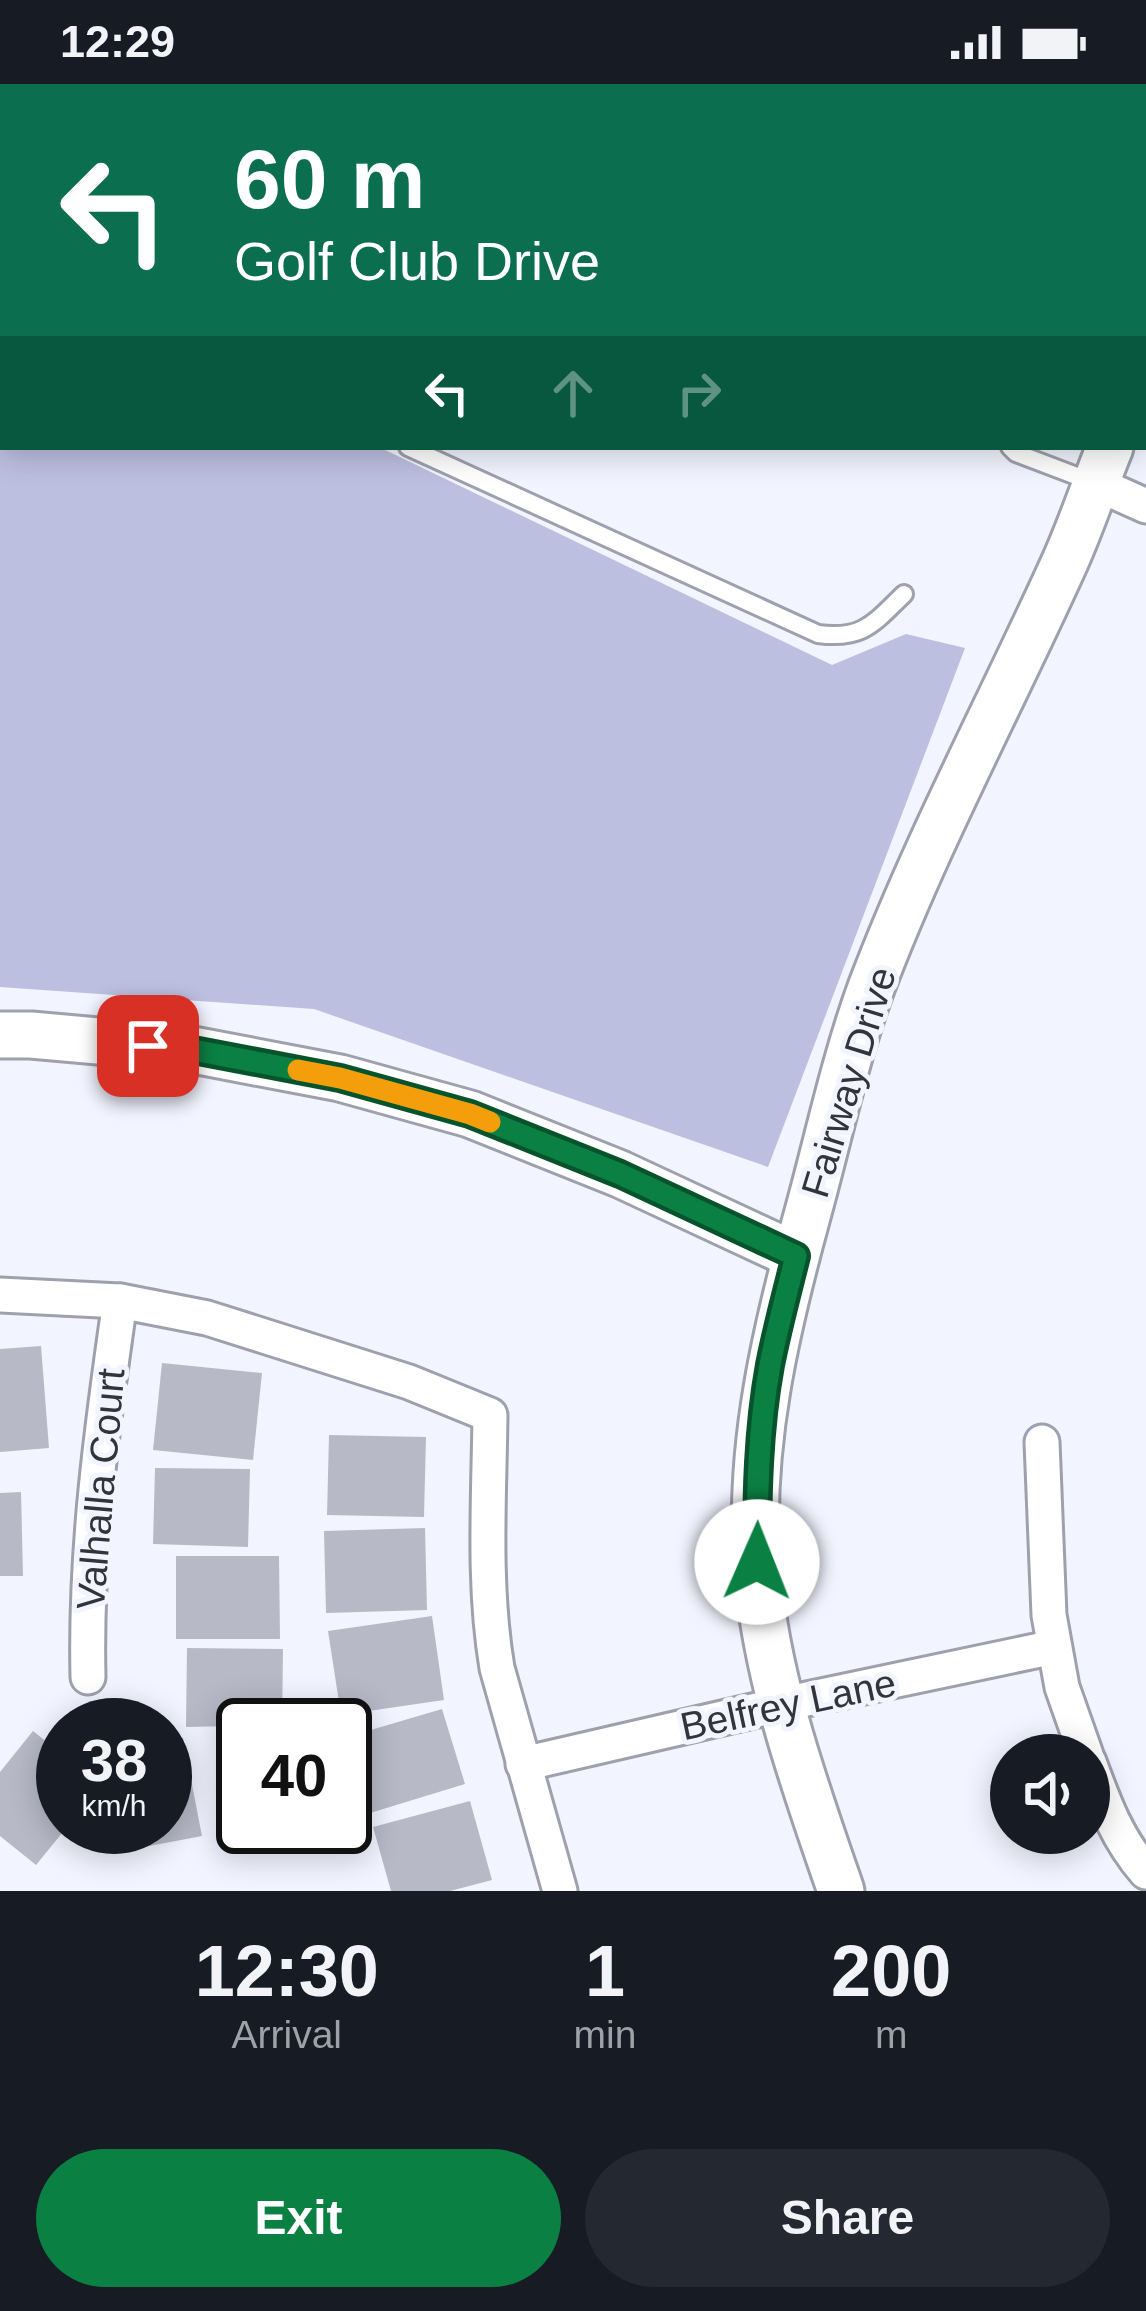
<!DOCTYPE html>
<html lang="en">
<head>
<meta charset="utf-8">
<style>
	body { margin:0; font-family:Helvetica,sans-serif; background:#242831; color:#f1f3f6; height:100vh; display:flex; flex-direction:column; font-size:45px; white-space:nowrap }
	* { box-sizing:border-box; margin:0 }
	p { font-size:39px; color:#9ea1a6 }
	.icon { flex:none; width:66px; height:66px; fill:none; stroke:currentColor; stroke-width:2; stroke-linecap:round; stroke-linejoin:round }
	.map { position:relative; height:1807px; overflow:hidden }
	.panel { display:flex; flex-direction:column; background:#171b24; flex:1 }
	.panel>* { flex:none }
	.top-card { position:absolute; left:0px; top:0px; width:1146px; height:366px; box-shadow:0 6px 30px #0003; background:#0b6e4f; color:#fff; overflow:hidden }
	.tools { position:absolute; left:990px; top:1650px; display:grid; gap:24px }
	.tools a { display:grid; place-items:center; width:120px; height:120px; border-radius:50%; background:#171b24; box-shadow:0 6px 30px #0003; font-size:60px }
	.speed { position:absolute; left:36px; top:1614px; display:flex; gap:24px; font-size:60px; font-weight:700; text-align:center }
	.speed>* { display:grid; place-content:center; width:156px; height:156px; border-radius:50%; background:#171b24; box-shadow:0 6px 30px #0003; line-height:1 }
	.speed small { font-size:30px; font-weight:400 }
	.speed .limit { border:6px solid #111; border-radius:18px; background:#fff; color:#111 }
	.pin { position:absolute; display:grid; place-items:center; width:102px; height:102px; color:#fff; margin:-51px; border-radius:24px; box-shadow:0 6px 18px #0006 }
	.me { position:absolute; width:132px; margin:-66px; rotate:1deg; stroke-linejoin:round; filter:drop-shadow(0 0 9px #0008) }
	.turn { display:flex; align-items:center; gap:42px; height:252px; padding:0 36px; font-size:54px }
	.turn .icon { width:156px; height:156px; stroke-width:2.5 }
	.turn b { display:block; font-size:84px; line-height:102px }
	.lanes { display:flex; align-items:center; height:114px; padding:0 36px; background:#0003; justify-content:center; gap:60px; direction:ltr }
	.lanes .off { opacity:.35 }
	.eta { display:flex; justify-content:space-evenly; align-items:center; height:204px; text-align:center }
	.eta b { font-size:72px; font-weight:600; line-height:84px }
	.button { display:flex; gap:24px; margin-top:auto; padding:24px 36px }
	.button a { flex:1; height:138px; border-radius:72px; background:#0b8043; color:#fff; font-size:48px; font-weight:600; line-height:138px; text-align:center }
	.button a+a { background:#242831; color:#f1f3f6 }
	.status { display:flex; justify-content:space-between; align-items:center; height:84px; padding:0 60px; background:#171b24; direction:ltr }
	.status svg { height:33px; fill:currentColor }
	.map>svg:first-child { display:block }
	.green { fill:#bcbfdf }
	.building { fill:#b8b9c7 }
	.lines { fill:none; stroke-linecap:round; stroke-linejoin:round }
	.lane-casing { stroke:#9ea0ad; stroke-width:22 }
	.street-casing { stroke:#9ea0ad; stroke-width:39 }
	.secondary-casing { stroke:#9ea0ad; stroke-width:51 }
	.lane { stroke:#fff; stroke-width:16 }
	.street { stroke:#fff; stroke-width:33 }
	.secondary { stroke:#fff; stroke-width:45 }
	.route-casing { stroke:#07532c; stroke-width:30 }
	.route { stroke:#0b8043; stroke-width:21 }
	.slow { stroke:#f59e0b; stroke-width:21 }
	.labels { text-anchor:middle; stroke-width:10; stroke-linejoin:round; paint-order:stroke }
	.street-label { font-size:39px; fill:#333439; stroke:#f2f4ff }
</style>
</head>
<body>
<div class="status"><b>12:29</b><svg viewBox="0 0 49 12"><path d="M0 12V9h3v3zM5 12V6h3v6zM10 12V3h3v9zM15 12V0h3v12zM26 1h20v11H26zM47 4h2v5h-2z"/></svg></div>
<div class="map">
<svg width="1146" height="1807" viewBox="0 0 1146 1807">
	<rect width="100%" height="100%" fill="#f2f4ff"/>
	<polygon class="green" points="0,189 3,190 3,363 379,363 832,581 906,550 965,564 768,1083 314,925 0,903"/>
	<g class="building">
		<polygon points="41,1262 49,1364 0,1368 0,1265"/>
		<polygon points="162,1279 262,1289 253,1376 153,1366"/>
		<polygon points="329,1351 426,1353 424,1433 327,1431"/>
		<polygon points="155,1384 250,1385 248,1463 153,1460"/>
		<polygon points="21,1408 23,1492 0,1492 0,1409"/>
		<polygon points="425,1444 427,1526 326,1529 324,1447"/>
		<polygon points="176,1472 279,1472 280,1555 176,1555"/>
		<polygon points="432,1532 444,1616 341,1631 328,1547"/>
		<polygon points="187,1564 283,1565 282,1641 186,1643"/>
		<polygon points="442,1625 465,1700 370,1729 347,1653"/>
		<polygon points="33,1647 63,1671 63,1743 67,1743 36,1781 0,1752 0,1688"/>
		<polygon points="183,1654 202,1752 123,1767 118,1743 165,1743 165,1657"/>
		<polygon points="470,1717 492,1796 450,1807 391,1807 373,1743"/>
	</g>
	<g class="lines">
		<g class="lane-casing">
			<g id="lane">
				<path d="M 408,363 L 818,550 C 863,556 874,539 904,510"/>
				<polyline points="1010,363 1016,369 1095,399"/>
			</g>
		</g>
		<g class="street-casing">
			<g id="street">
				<polyline points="1095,399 1146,422"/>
				<path d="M 0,1211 L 120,1217 L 207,1234 L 409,1298 L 490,1331 C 489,1415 483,1501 497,1584 L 560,1807"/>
				<polyline points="1042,1358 1049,1531 1062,1603 1086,1671"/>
				<path d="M 88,1593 C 85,1467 102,1342 120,1217"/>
				<path d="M 1089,1678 C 1104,1719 1117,1755 1146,1788"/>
				<polyline points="523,1680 783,1620 1054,1563"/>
			</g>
		</g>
		<g class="secondary-casing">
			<g id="secondary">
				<polyline points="471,3 480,0"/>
				<polyline points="0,27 3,27"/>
				<polyline points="1143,277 1146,270"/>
				<polyline points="0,951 31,951 188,965 340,994 470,1030 620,1090 796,1172"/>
				<path d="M 841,1807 C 805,1703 765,1592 757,1482 C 748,1363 776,1245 807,1132 C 828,1056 844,978 871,904 C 926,759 999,623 1063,482 C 1081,443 1094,402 1110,363"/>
			</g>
		</g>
		<use href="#lane" class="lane"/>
		<use href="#street" class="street"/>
		<use href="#secondary" class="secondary"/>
	</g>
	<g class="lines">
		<g class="route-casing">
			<path id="route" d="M 148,962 L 188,965 L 340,994 L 470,1030 L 620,1090 L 796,1172 C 787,1208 777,1245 770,1281 C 758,1346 757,1412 757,1478"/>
		</g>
		<use href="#route" class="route"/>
		<polyline class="slow" points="298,986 340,994 470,1030 490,1038"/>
	</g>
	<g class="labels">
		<g class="street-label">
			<text transform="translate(848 998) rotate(-73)" y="14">Fairway Drive</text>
			<text transform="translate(100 1405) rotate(-85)" y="14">Valhalla Court</text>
			<text transform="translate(788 1620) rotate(-12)" y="14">Belfrey Lane</text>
		</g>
	</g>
</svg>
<div class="tools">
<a><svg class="icon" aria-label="sound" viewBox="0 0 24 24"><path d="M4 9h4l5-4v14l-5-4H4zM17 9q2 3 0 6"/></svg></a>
</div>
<div class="speed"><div>38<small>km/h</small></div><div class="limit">40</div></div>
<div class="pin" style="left:148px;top:962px;background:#d93025"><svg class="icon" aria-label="arrive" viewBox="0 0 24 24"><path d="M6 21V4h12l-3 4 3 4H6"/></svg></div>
<svg class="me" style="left:757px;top:1478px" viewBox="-20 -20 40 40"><circle r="19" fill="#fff"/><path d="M0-13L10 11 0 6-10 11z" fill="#0b8043"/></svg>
<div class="top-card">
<div class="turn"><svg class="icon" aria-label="left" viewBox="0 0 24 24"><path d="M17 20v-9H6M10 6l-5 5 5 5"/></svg><div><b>60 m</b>Golf Club Drive</div></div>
<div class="lanes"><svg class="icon" aria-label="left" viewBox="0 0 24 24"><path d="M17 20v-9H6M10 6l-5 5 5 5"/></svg><svg class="icon off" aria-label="ahead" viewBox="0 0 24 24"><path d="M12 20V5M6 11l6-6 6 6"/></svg><svg class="icon off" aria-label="right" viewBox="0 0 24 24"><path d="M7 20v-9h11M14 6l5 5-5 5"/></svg></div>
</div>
</div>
<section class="panel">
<div class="eta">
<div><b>12:30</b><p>Arrival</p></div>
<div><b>1</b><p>min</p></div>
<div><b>200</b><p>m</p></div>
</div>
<div class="button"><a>Exit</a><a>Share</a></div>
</section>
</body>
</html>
